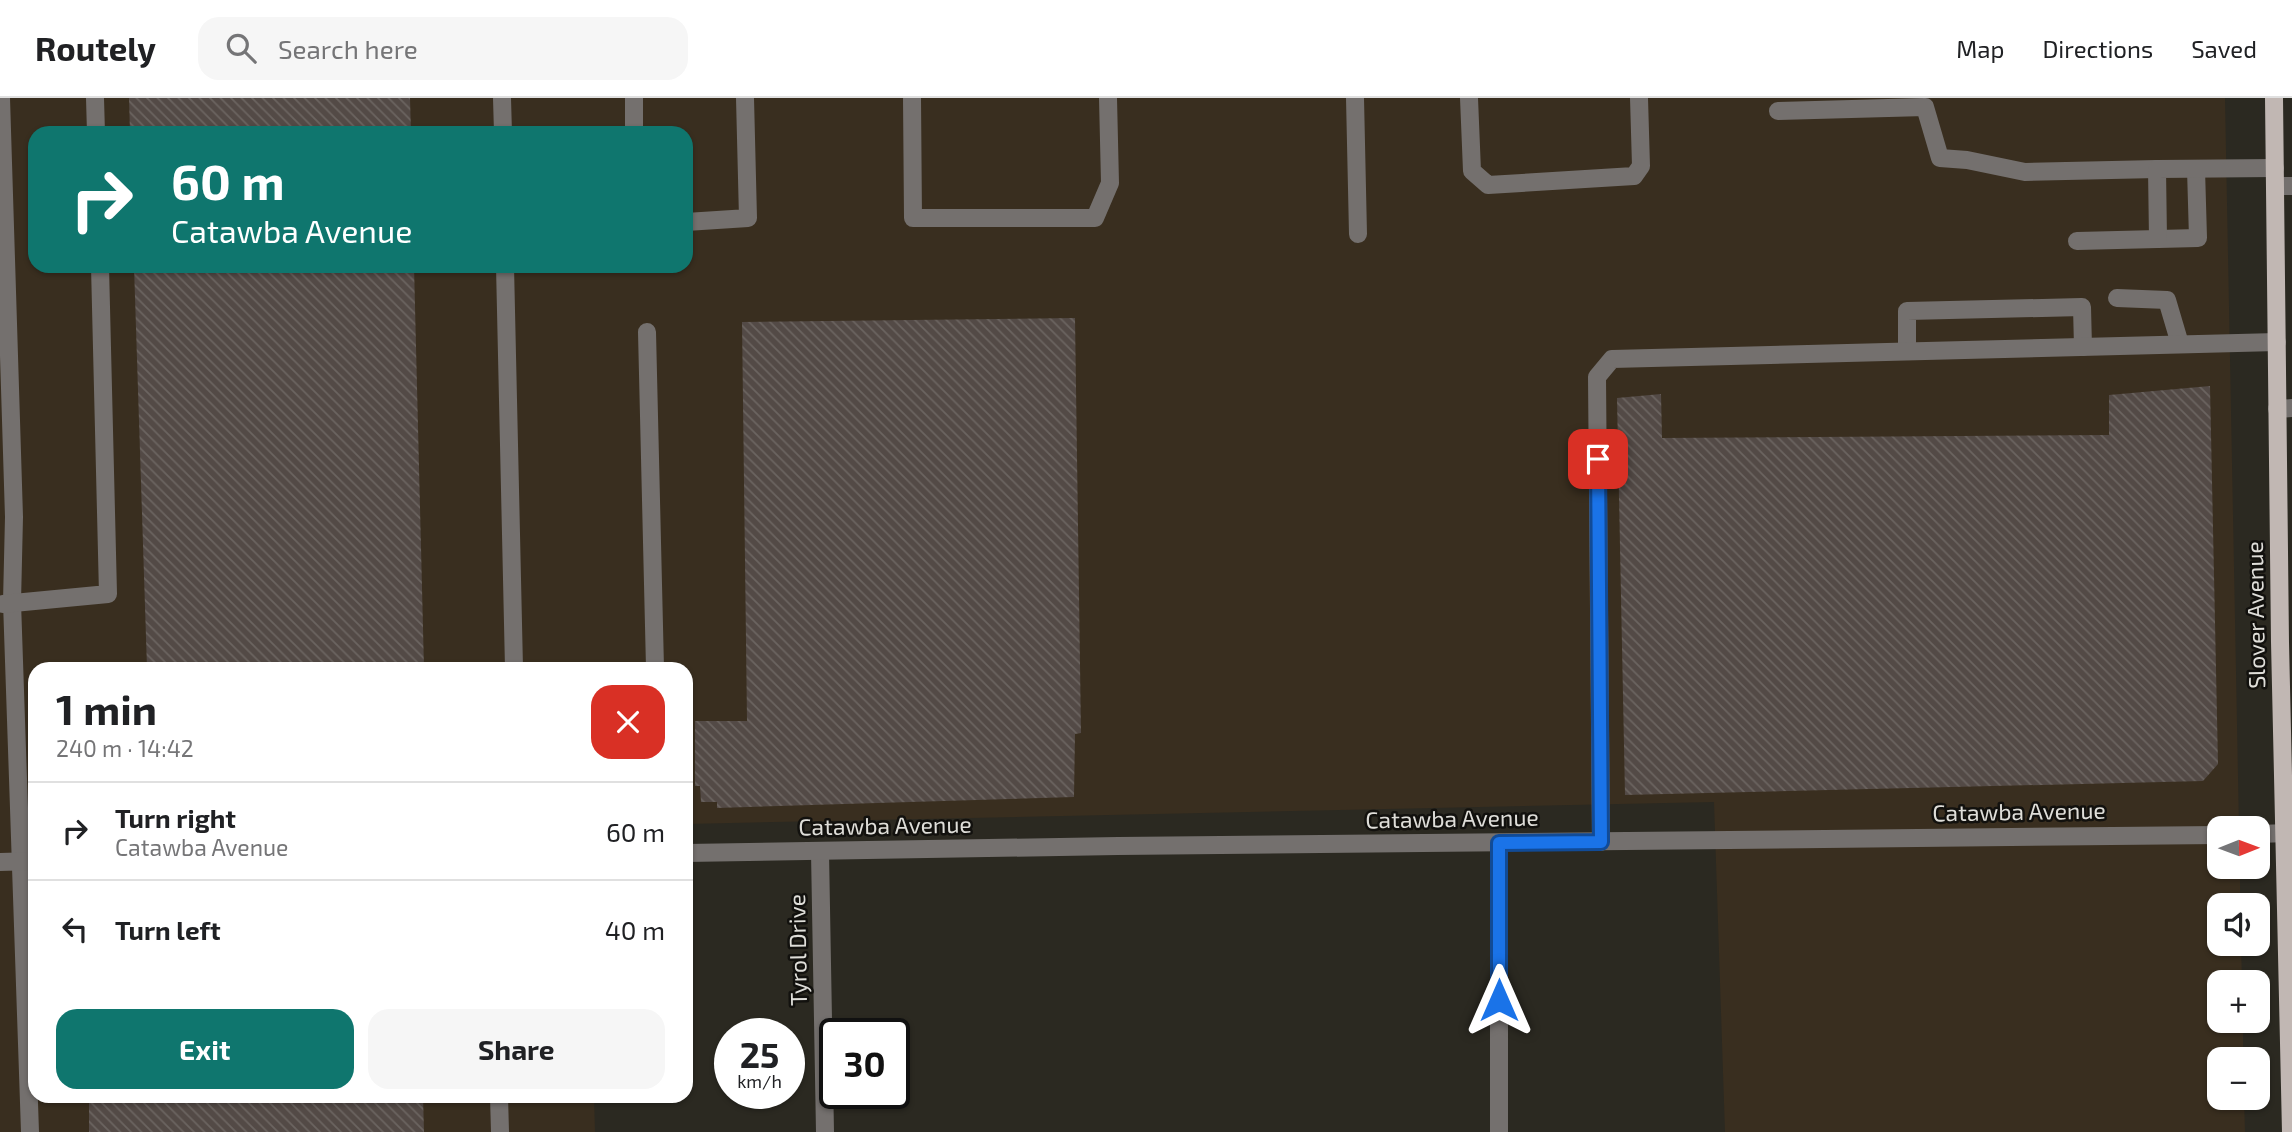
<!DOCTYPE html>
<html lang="en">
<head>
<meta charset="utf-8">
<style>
	body { margin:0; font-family:"Exo 2",sans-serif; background:#f6f6f6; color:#202124; height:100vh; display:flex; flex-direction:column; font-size:26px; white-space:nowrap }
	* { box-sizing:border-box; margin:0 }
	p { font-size:23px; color:#757577 }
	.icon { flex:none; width:38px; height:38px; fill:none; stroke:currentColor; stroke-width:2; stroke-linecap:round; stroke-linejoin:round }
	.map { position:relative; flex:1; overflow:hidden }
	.drawer { position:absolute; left:28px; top:564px; width:665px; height:441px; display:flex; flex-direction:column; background:#fff; border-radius:21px; box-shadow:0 2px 5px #0004 }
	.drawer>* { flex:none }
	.hud { position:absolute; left:28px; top:28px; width:665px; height:147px; border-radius:21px; box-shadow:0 2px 5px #0004; background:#0f766e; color:#fff; overflow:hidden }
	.needle { width:46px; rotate:89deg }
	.controls { position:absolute; left:2207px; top:718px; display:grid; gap:14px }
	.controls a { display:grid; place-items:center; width:63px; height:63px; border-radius:14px; background:#fff; box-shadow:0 2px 5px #0004; font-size:35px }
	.speed { position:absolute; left:714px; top:920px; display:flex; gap:14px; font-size:35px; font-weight:700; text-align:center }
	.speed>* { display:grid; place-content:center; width:91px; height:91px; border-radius:50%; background:#fff; box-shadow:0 2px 5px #0004; line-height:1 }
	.speed small { font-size:18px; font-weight:400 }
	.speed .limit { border:4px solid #111; border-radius:10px; background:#fff; color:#111 }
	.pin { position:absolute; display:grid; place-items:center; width:60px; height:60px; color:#fff; margin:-30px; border-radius:14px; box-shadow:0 4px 10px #0006 }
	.me { position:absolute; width:77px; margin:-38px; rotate:0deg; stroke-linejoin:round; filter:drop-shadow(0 0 5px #0008) }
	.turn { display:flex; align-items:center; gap:24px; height:147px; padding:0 28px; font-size:32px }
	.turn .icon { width:91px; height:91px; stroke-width:2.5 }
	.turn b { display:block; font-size:49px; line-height:60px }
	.round { display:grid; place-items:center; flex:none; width:74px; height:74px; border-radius:21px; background:#f6f6f6 }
	.summary { display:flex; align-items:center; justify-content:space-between; height:119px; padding:0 28px }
	h1 { font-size:42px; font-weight:700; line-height:52px }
	.button { display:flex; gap:14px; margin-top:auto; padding:14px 28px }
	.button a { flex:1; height:80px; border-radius:21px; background:#0f766e; color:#fff; font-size:28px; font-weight:700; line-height:80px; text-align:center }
	.button a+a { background:#f6f6f6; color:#202124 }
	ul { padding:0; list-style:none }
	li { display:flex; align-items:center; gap:21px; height:98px; padding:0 28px; border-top:2px solid #e0e0e0 }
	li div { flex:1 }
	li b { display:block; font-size:26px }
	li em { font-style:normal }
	header { display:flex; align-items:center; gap:42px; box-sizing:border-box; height:98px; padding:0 35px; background:#fff; border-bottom:2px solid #e0e0e0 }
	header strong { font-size:33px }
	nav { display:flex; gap:38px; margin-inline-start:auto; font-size:24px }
	.search { width:490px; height:63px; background:#f6f6f6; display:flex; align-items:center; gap:18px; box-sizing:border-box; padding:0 24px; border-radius:21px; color:#757577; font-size:26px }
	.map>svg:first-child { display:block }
	.industrial { fill:#392e1f; fill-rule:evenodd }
	.building { fill:url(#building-back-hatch) }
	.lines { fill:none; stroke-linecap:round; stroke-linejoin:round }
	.minor { stroke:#74706e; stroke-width:18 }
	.major { stroke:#c1b7b3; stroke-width:18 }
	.route-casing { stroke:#114b97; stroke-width:18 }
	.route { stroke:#1a73e8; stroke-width:12 }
	.labels { text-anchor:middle; stroke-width:5; stroke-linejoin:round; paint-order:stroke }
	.street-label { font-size:23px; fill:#dfded9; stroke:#12110e }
</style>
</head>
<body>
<header>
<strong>Routely</strong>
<div class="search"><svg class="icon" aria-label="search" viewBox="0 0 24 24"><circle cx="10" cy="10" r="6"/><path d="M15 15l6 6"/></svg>Search here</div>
<nav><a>Map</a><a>Directions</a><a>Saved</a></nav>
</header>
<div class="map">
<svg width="2292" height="1034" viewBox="0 0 2292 1034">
	<defs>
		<pattern id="building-back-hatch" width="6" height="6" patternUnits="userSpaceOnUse" patternTransform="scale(1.75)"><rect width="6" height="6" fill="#534a46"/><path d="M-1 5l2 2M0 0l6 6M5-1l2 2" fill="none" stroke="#6b6460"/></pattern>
	</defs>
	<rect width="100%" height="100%" fill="#2b2921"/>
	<path class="industrial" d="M 0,0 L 2225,0 L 2239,730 L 2219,730 L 2219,768 L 2240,768 L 2240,807 L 2219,807 L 2219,845 L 2241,845 L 2242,884 L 2219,884 L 2219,922 L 2243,922 L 2243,961 L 2219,961 L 2219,999 L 2244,999 L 2245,1034 L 1725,1034 L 1714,704 L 686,726 L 686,570 L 35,570 L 35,998 L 594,998 L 595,1034 L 0,1034 ZM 35,35 L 686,35 L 686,168 L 35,168 Z"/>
	<g class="building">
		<polygon points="129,0 410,0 411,35 130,35"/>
		<polygon points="134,168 414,168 424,570 147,570"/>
		<polygon points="1075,220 1081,635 1075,636 1074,699 717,710 717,704 701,704 700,688 695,688 695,623 747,623 742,224"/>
		<polygon points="2210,288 2218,666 2203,683 1625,697 1617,300 1661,296 1662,340 2109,337 2109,297"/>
		<polygon points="89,998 423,998 424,1034 89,1034"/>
	</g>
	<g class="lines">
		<g class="minor">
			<polyline points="1,0 14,419 12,504 30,1034"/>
			<polyline points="95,0 96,35"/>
			<polyline points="502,0 503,35"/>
			<polyline points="634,0 634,35"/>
			<polyline points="912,0 913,120 1095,120 1110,85 1108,0"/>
			<polyline points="1355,0 1358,136"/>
			<polyline points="1469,0 1472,73 1488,87 1634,78 1641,68 1639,0"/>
			<polyline points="1778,13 1925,9 1940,60 1967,62 2025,74 2157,71"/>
			<polyline points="2275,88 2292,88"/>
			<polyline points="686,124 748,120 745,0"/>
			<polyline points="2158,141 2198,140 2196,71"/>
			<polyline points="2077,143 2158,141 2157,71 2275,70"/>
			<polyline points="505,168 514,570"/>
			<polyline points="2117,200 2167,202 2180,246"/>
			<polyline points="647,234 655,570"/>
			<polyline points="1907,253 1907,213 2082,209 2083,249"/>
			<polyline points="2277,311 2292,310"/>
			<polyline points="3,506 108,496 100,168"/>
			<polyline points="2258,736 2292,735"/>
			<polyline points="1601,744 1597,279 1612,261 2277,244"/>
			<polyline points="820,754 825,1034"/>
			<polyline points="686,755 1118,748 2219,737"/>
			<polyline points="0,764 35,763"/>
			<polyline points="499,998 500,1034"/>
			<polyline points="1499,1034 1499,745"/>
		</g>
		<polyline class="major" points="2274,0 2280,544 2291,1034"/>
	</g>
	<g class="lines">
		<g class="route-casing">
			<polyline id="route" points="1499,902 1499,745 1601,744 1598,361"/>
		</g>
		<use href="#route" class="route"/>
	</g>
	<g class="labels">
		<g class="street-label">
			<text transform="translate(2256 517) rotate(-91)" y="8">Slover Avenue</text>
			<text transform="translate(2019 714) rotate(-1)" y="8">Catawba Avenue</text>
			<text transform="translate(1452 721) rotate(-1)" y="8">Catawba Avenue</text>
			<text transform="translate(885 728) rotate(-1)" y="8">Catawba Avenue</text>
			<text transform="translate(798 852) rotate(-91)" y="8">Tyrol Drive</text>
		</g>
	</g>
</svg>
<div class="controls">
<a><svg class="needle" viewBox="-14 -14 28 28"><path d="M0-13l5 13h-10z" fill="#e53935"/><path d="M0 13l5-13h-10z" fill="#757577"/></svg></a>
<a><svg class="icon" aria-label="sound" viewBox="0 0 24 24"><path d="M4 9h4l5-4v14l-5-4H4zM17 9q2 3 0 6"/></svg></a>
<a>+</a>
<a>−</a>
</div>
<div class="speed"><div>25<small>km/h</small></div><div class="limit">30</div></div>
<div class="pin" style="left:1598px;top:361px;background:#d93025"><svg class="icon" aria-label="arrive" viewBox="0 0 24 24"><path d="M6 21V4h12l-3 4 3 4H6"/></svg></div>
<svg class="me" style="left:1499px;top:902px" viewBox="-20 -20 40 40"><path d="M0-17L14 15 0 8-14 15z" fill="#1a73e8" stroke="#fff" stroke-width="4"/></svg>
<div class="hud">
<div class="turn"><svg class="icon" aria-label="right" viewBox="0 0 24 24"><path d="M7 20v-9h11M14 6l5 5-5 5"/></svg><div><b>60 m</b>Catawba Avenue</div></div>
</div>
<section class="drawer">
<div class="summary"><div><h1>1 min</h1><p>240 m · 14:42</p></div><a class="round" style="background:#d93025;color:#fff"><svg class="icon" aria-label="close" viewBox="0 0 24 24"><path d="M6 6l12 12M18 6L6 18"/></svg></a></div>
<ul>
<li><svg class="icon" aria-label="right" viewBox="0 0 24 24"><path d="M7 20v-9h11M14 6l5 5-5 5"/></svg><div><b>Turn right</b><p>Catawba Avenue</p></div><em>60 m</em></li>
<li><svg class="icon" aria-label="left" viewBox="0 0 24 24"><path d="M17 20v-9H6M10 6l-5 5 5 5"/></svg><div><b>Turn left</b></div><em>40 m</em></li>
</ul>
<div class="button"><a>Exit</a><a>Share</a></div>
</section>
</div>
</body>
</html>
